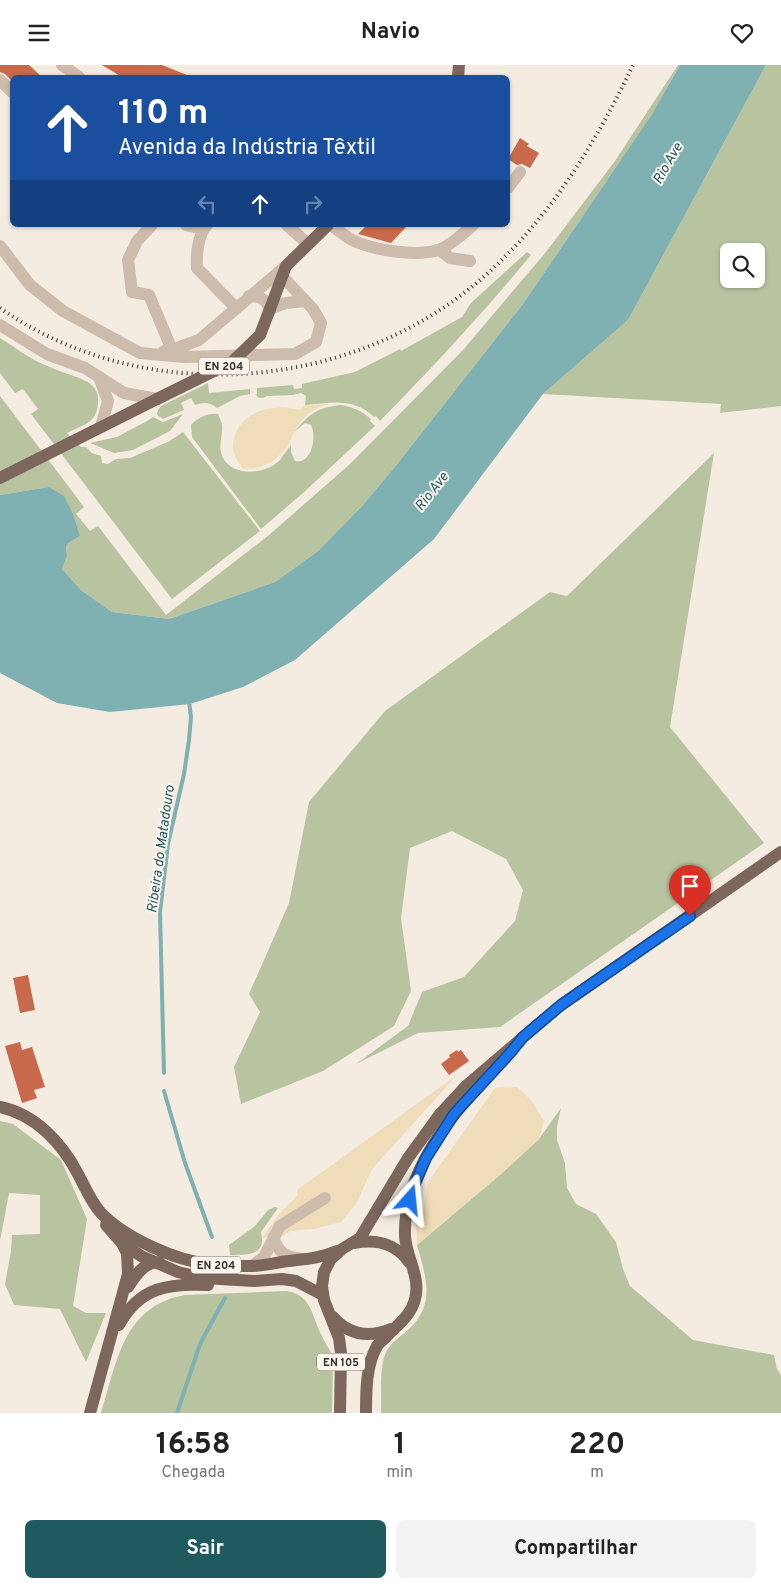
<!DOCTYPE html>
<html lang="pt">
<head>
<meta charset="utf-8">
<style>
	body { margin:0; font-family:Overpass,sans-serif; background:#f2f2f2; color:#222; height:100vh; display:flex; flex-direction:column; font-size:19px; white-space:nowrap }
	* { box-sizing:border-box; margin:0 }
	p { font-size:16px; color:#767676 }
	.icon { flex:none; width:28px; height:28px; fill:none; stroke:currentColor; stroke-width:2; stroke-linecap:round; stroke-linejoin:round }
	.map { position:relative; height:1348px; overflow:hidden }
	.panel { display:flex; flex-direction:column; background:#fff; flex:1 }
	.panel>* { flex:none }
	.guide { position:absolute; left:10px; top:10px; width:500px; height:152px; border-radius:8px; box-shadow:0 1px 4px #0004; background:#1a4fa0; color:#fff; overflow:hidden }
	.buttons { position:absolute; left:720px; top:178px; display:grid; gap:10px }
	.buttons a { display:grid; place-items:center; width:45px; height:45px; border-radius:8px; background:#fff; box-shadow:0 1px 4px #0004; font-size:25px }
	.pin { position:absolute; display:grid; place-items:center; width:42px; height:42px; color:#fff; margin:-51px -21px; border-radius:50% 50% 50% 0; rotate:-45deg; box-shadow:0 0 5px #0007 }
	.pin .icon { rotate:45deg }
	.me { position:absolute; width:55px; margin:-28px; rotate:18deg; stroke-linejoin:round; filter:drop-shadow(0 0 4px #0008) }
	.turn { display:flex; align-items:center; gap:18px; height:105px; padding:0 25px; font-size:22px }
	.turn .icon { width:65px; height:65px; stroke-width:2.5 }
	.turn b { display:block; font-size:35px; line-height:42px }
	.lanes { display:flex; align-items:center; height:48px; padding:0 25px; background:#0003; justify-content:center; gap:25px; direction:ltr }
	.lanes .off { opacity:.35 }
	.eta { display:flex; justify-content:space-evenly; align-items:center; height:85px; text-align:center }
	.eta b { font-size:30px; font-weight:700; line-height:35px }
	.button { display:flex; gap:10px; margin-top:auto; padding:10px 25px }
	.button a { flex:1; height:58px; border-radius:8px; background:#1f5a5e; color:#fff; font-size:20px; font-weight:700; line-height:58px; text-align:center }
	.button a+a { background:#f2f2f2; color:#222 }
	header { display:flex; justify-content:space-between; align-items:center; height:65px; padding:0 25px; background:#fff; font-size:22px; font-weight:700 }
	.map>svg:first-child { display:block }
	.green { fill:#b8c4a0; fill-rule:evenodd }
	.sand { fill:#efdcb8 }
	.water { fill:#7fb0b2 }
	.lines { fill:none; stroke-linecap:round; stroke-linejoin:round }
	.stream { stroke:#7fb0b2; stroke-width:4 }
	.building { fill:#c8694b }
	.minor { stroke:#cdbbac; stroke-width:12 }
	.major { stroke:#7d675c; stroke-width:12 }
	.rail { stroke:#3b302b; stroke-width:4; stroke-dasharray:1 4; stroke-linecap:butt }
	.major-bridge { stroke:#7d675c; stroke-width:12 }
	.route-casing { stroke:#114b97; stroke-width:12 }
	.route { stroke:#1a73e8; stroke-width:9 }
	.labels { text-anchor:middle; stroke-width:4; stroke-linejoin:round; paint-order:stroke }
	.shield { fill:#fbf5ee; stroke:#756b66; stroke-width:1 }
	.shield-label { font-size:11px; font-weight:bold; fill:#3b302b }
	.water-label { font-size:14px; font-style:italic; fill:#1f5a5e; stroke:#fbf5ee }
</style>
</head>
<body>
<header><svg class="icon" aria-label="menu" viewBox="0 0 24 24"><path d="M4 6h16M4 12h16M4 18h16"/></svg>Navio<svg class="icon" aria-label="heart" viewBox="0 0 24 24"><path d="M12 20l-8-8c-3-5 5-10 8-4 3-6 11-1 8 4z"/></svg></header>
<div class="map">
<svg width="781" height="1348" viewBox="0 0 781 1348">
	<rect width="100%" height="100%" fill="#f4ebe1"/>
	<g class="green">
		<polygon points="678,0 680,0 652,49 523,239 394,403 363,440 318,486 275,517 169,554 112,547 81,525 62,504 67,491 66,482 68,477 80,471 49,422 0,430 0,331 84,442 76,449 90,466 98,461 166,550 269,470 350,399 463,285 546,187 615,96"/>
		<path d="M 766,0 L 781,0 L 781,341 L 720,348 L 721,339 L 543,329 L 628,255 ZM 729,186 L 756,186 L 756,214 L 729,214 Z"/>
		<path d="M 527,187 L 531,190 C 483,248 433,302 380,356 L 376,351 L 374,352 C 352,332 333,338 305,340 L 306,331 L 301,328 L 293,330 L 267,331 L 263,333 L 259,333 L 255,329 L 257,329 L 257,323 L 293,320 L 294,324 L 302,323 L 302,319 L 355,307 L 400,284 L 401,286 L 462,252 L 471,238 Z"/>
		<path d="M 0,273 C 13,281 26,291 40,298 C 48,301 56,305 65,308 C 81,314 100,317 98,338 C 97,358 83,360 67,368 L 81,382 L 86,382 L 92,388 L 101,391 L 102,398 L 108,399 L 116,394 L 130,393 L 168,377 L 183,367 L 260,466 L 172,534 L 31,349 L 38,344 L 23,324 L 15,328 L 0,308 Z"/>
		<path d="M 208,318 L 209,328 L 250,324 L 250,329 L 240,331 L 217,343 C 210,337 204,337 195,340 L 191,333 L 181,338 L 184,345 L 163,354 L 157,350 L 158,345 L 161,341 Z"/>
		<path d="M 341,340 C 353,342 362,346 371,354 L 370,356 L 375,361 L 303,428 L 261,464 L 192,372 L 191,360 C 199,352 207,348 218,349 C 219,352 222,357 222,360 C 223,370 218,380 222,391 C 231,412 264,410 279,396 C 283,391 287,385 291,380 L 291,387 L 295,396 C 312,400 317,371 311,360 L 305,358 L 294,367 C 309,349 318,342 341,340 Z"/>
		<polygon points="183,349 170,366 133,385 114,388 90,378 117,372 147,356 153,352 163,357"/>
		<polygon points="714,388 670,662 764,778 500,962 418,968 356,999 408,961 422,927 464,912 515,856 523,825 506,794 452,766 410,783 401,853 411,926 394,961 323,1006 241,1039 234,1002 260,947 249,929 289,838 309,737 385,646 550,527 567,531"/>
		<path d="M 561,1043 L 557,1062 L 557,1075 L 565,1098 L 567,1123 L 576,1139 L 596,1149 L 616,1177 L 623,1204 L 630,1221 L 693,1275 L 774,1290 L 777,1304 L 781,1310 L 781,1348 L 381,1348 C 382,1331 379,1302 386,1287 C 391,1277 403,1270 411,1262 C 436,1237 425,1209 417,1180 L 501,1109 L 539,1074 Z"/>
		<polygon points="0,1056 13,1059 61,1095 87,1154 73,1241 86,1248 106,1248 86,1297 60,1244 14,1240 5,1219 11,1186 12,1170 40,1169 40,1130 9,1128 0,1176"/>
		<path d="M 275,1142 L 278,1143 L 261,1167 C 267,1192 247,1189 230,1190 L 229,1180 L 255,1161 L 268,1145 Z"/>
		<path d="M 287,1226 C 313,1231 311,1251 322,1271 C 325,1279 330,1284 333,1292 L 332,1348 L 101,1348 C 117,1297 123,1241 185,1230 Z"/>
	</g>
	<g class="sand">
		<path d="M 329,339 C 319,342 309,346 302,355 C 296,361 293,371 288,379 C 278,397 263,403 243,404 C 239,398 233,389 233,383 C 233,348 272,337 300,345 L 305,340 Z"/>
		<polygon points="457,1010 372,1104 356,1139 341,1157 314,1164 291,1166 281,1172 262,1173 280,1148 298,1130 297,1125"/>
		<polygon points="517,1022 531,1035 544,1056 539,1074 501,1109 417,1180 416,1156 423,1146 428,1117 495,1023"/>
	</g>
	<polygon class="water" points="680,0 766,0 628,255 543,329 434,474 295,595 243,622 190,639 110,647 57,638 0,608 0,430 49,422 64,431 73,449 80,471 68,478 66,482 67,491 62,504 81,525 112,547 169,554 275,517 318,486 363,440 394,403 523,239 652,49"/>
	<g class="lines">
		<g class="stream">
			<polyline points="164,1008 160,847 168,779 184,709 189,675 191,652 189,636"/>
			<polyline points="164,1026 185,1098 212,1172"/>
			<polyline points="177,1348 200,1279 225,1233"/>
		</g>
	</g>
	<g class="building">
		<polygon points="0,0 29,0 42,12 12,12 12,16 5,9 0,7"/>
		<polygon points="102,0 162,0 192,12 122,12"/>
		<polygon points="520,73 529,79 527,81 539,88 530,103 522,99 517,100 508,94"/>
		<polygon points="367,160 408,160 391,178 358,169"/>
		<polygon points="28,910 35,945 20,948 13,913"/>
		<polygon points="20,977 22,985 32,982 45,1022 34,1025 37,1033 22,1038 5,981"/>
		<polygon points="457,985 458,987 461,985 469,996 449,1010 441,999 450,992 449,990"/>
	</g>
	<g class="lines">
		<g class="minor">
			<polyline points="62,0 79,12"/>
			<polyline points="0,15 12,27"/>
			<polyline points="508,123 520,107"/>
			<polyline points="152,160 137,176 128,195 132,227 149,230 172,285"/>
			<polyline points="186,160 202,164"/>
			<path d="M 207,160 C 198,169 196,191 197,203 L 236,243"/>
			<polyline points="287,160 308,179"/>
			<path d="M 331,160 C 338,165 346,172 354,176 C 375,185 415,192 438,185 C 449,182 464,168 473,160"/>
			<polyline points="0,181 30,220 63,246 140,288 184,292 295,289 316,277 321,258 313,244 282,211"/>
			<polyline points="439,185 450,193 470,196"/>
			<path d="M 249,231 C 261,231 265,234 270,244 L 286,238 L 305,236"/>
			<polyline points="0,260 47,289 85,303 124,328 157,334"/>
			<polyline points="164,286 177,283 199,275 286,201"/>
			<polyline points="99,312 108,336 101,362"/>
			<path d="M 273,1173 C 280,1189 284,1191 301,1194"/>
			<polyline points="252,1201 264,1192 280,1161 325,1133"/>
		</g>
		<g class="major">
			<polyline points="458,12 459,0"/>
			<polyline points="270,244 286,201 328,160"/>
			<polyline points="0,413 157,334"/>
			<path d="M 0,1042 C 35,1049 62,1078 78,1109 C 85,1122 91,1137 101,1148 C 125,1173 176,1196 210,1199 C 223,1201 238,1201 251,1201 C 264,1201 277,1197 289,1196 C 306,1194 321,1193 337,1186"/>
			<polyline points="106,1160 122,1178 141,1191 178,1207 203,1213 254,1216 282,1214 296,1216 323,1230"/>
			<path d="M 354,1178 C 375,1174 396,1178 409,1197"/>
			<path d="M 128,1222 C 135,1211 144,1197 159,1197"/>
			<path d="M 333,1252 C 349,1270 369,1273 391,1264"/>
			<path d="M 119,1260 C 139,1222 169,1218 208,1220"/>
			<polyline points="90,1348 128,1209 127,1188 122,1178"/>
			<polyline points="340,1348 341,1288 339,1273 324,1235 322,1221 324,1207 331,1194 342,1184 360,1173 408,1093 440,1049 466,1021 561,940 781,787"/>
			<path d="M 366,1348 C 366,1327 366,1300 377,1281 C 379,1278 383,1275 385,1273 C 397,1260 411,1251 415,1234 C 421,1212 406,1192 405,1171 C 403,1108 449,1052 490,1009"/>
		</g>
		<path class="rail" d="M 0,243 C 146,345 357,327 488,208 C 551,151 597,76 633,0"/>
		<polyline class="major-bridge" points="157,334 232,297 260,270 270,244"/>
	</g>
	<g class="lines">
		<g class="route-casing">
			<polyline id="route" points="410,1135 413,1123 426,1093 454,1049 511,987 523,972 561,940 690,851"/>
		</g>
		<use href="#route" class="route"/>
	</g>
	<g class="labels">
		<g class="shield">
			<rect x="199" y="292.5" width="50" height="17" rx="4"/>
			<rect x="191" y="1191.5" width="50" height="17" rx="4"/>
			<rect x="317" y="1288.5" width="48" height="17" rx="4"/>
		</g>
		<g class="shield-label">
			<text x="224" y="305">EN 204</text>
			<text x="216" y="1204">EN 204</text>
			<text x="341" y="1301">EN 105</text>
		</g>
		<g class="water-label">
			<text transform="translate(667 98) rotate(-60)" y="5">Rio Ave</text>
			<text transform="translate(431 426) rotate(-52)" y="5">Rio Ave</text>
			<text transform="translate(160 784) rotate(-82)" y="5">Ribeira do Matadouro</text>
		</g>
	</g>
</svg>
<div class="buttons">
<a><svg class="icon" aria-label="search" viewBox="0 0 24 24"><circle cx="10" cy="10" r="6"/><path d="M15 15l6 6"/></svg></a>
</div>
<div class="pin" style="left:690px;top:851px;background:#d93025"><svg class="icon" aria-label="arrive" viewBox="0 0 24 24"><path d="M6 21V4h12l-3 4 3 4H6"/></svg></div>
<svg class="me" style="left:410px;top:1135px" viewBox="-20 -20 40 40"><path d="M0-17L14 15 0 8-14 15z" fill="#1a73e8" stroke="#fff" stroke-width="4"/></svg>
<div class="guide">
<div class="turn"><svg class="icon" aria-label="ahead" viewBox="0 0 24 24"><path d="M12 20V5M6 11l6-6 6 6"/></svg><div><b>110 m</b>Avenida da Indústria Têxtil</div></div>
<div class="lanes"><svg class="icon off" aria-label="left" viewBox="0 0 24 24"><path d="M17 20v-9H6M10 6l-5 5 5 5"/></svg><svg class="icon" aria-label="ahead" viewBox="0 0 24 24"><path d="M12 20V5M6 11l6-6 6 6"/></svg><svg class="icon off" aria-label="right" viewBox="0 0 24 24"><path d="M7 20v-9h11M14 6l5 5-5 5"/></svg></div>
</div>
</div>
<section class="panel">
<div class="eta">
<div><b>16:58</b><p>Chegada</p></div>
<div><b>1</b><p>min</p></div>
<div><b>220</b><p>m</p></div>
</div>
<div class="button"><a>Sair</a><a>Compartilhar</a></div>
</section>
</body>
</html>
